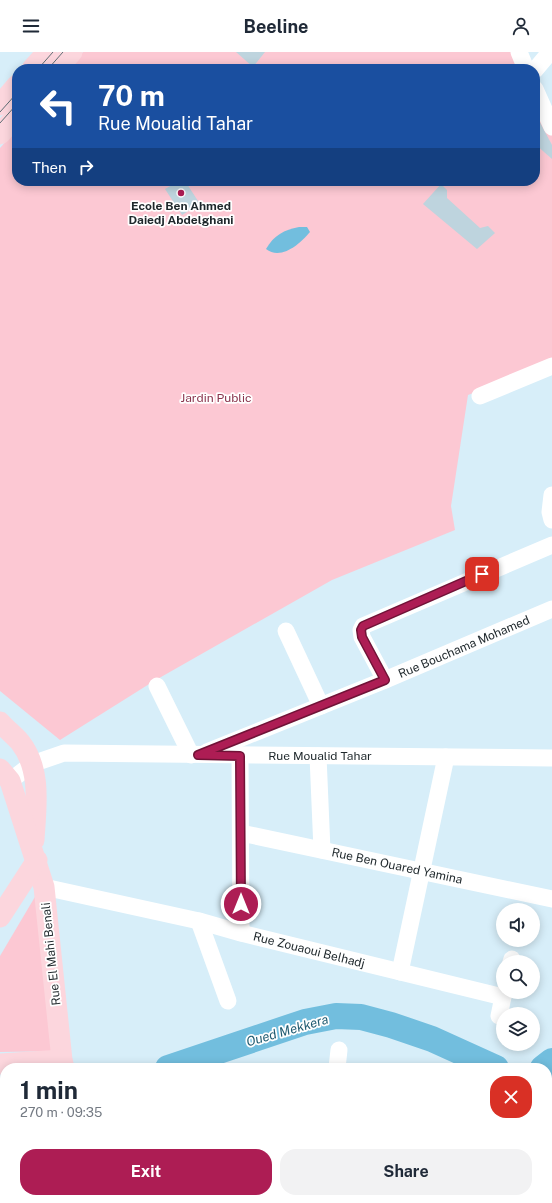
<!DOCTYPE html>
<html lang="en">
<head>
<meta charset="utf-8">
<style>
	body { margin:0; font-family:"Public Sans",sans-serif; background:#f2f2f3; color:#1f2937; height:100vh; display:flex; flex-direction:column; font-size:15px; white-space:nowrap }
	* { box-sizing:border-box; margin:0 }
	p { font-size:13px; color:#747a83 }
	.icon { flex:none; width:22px; height:22px; fill:none; stroke:currentColor; stroke-width:2; stroke-linecap:round; stroke-linejoin:round }
	.map { position:relative; flex:1; overflow:hidden }
	.drawer { position:absolute; left:0px; top:1011px; width:552px; height:140px; display:flex; flex-direction:column; background:#fff; border-radius:16px 16px 0 0; box-shadow:0 2px 10px #0003 }
	.drawer>* { flex:none }
	.banner { position:absolute; left:12px; top:12px; width:528px; height:122px; border-radius:16px; box-shadow:0 2px 10px #0003; background:#1a4fa0; color:#fff; overflow:hidden }
	.controls { position:absolute; left:496px; top:851px; display:grid; gap:8px }
	.controls a { display:grid; place-items:center; width:44px; height:44px; border-radius:50%; background:#fff; box-shadow:0 2px 10px #0003; font-size:20px }
	.pin { position:absolute; display:grid; place-items:center; width:34px; height:34px; color:#fff; margin:-17px; border-radius:8px; box-shadow:0 2px 6px #0006 }
	.me { position:absolute; width:44px; margin:-22px; rotate:0deg; stroke-linejoin:round; filter:drop-shadow(0 0 3px #0008) }
	.turn { display:flex; align-items:center; gap:14px; height:84px; padding:0 20px; font-size:18px }
	.turn .icon { width:52px; height:52px; stroke-width:2.5 }
	.turn b { display:block; font-size:28px; line-height:34px }
	.then { display:flex; align-items:center; height:38px; padding:0 20px; background:#0003; gap:8px; font-size:15px }
	.round { display:grid; place-items:center; flex:none; width:42px; height:42px; border-radius:16px; background:#f2f2f3 }
	.summary { display:flex; align-items:center; justify-content:space-between; height:68px; padding:0 20px }
	h1 { font-size:24px; font-weight:700; line-height:30px }
	.action { display:flex; gap:8px; margin-top:auto; padding:8px 20px }
	.action a { flex:1; height:46px; border-radius:16px; background:#ad1d54; color:#fff; font-size:16px; font-weight:700; line-height:46px; text-align:center }
	.action a+a { background:#f2f2f3; color:#1f2937 }
	header { display:flex; justify-content:space-between; align-items:center; height:52px; padding:0 20px; background:#fff; font-size:18px; font-weight:700 }
	.map>svg:first-child { display:block }
	.green { fill:#fcc8d3 }
	.water { fill:#72bede }
	.lines { fill:none; stroke-linecap:round; stroke-linejoin:round }
	.river { stroke:#72bede; stroke-width:26 }
	.building { fill:#bed4de }
	.minor { stroke:#fff; stroke-width:17 }
	.major { stroke:#fcd6dd; stroke-width:21 }
	.tram { stroke:#606e75; stroke-width:1 }
	.route-casing { stroke:#701337; stroke-width:10 }
	.route { stroke:#ad1d54; stroke-width:7 }
	.poi-dot { fill:#ad1d54; stroke:#fff; stroke-width:1.5 }
	.labels { text-anchor:middle; stroke-width:3.5; stroke-linejoin:round; paint-order:stroke }
	.poi-label { font-size:12px; font-weight:bold; fill:#1e272b; stroke:#fff }
	.park-label { font-size:12px; fill:#8a354e; stroke:#fff }
	.street-label { font-size:12px; fill:#1e272b; stroke:#fff }
	.water-label { font-size:13px; font-style:italic; fill:#1f5b71; stroke:#fff }
</style>
</head>
<body>
<header><svg class="icon" aria-label="menu" viewBox="0 0 24 24"><path d="M4 6h16M4 12h16M4 18h16"/></svg>Beeline<svg class="icon" aria-label="person" viewBox="0 0 24 24"><circle cx="12" cy="8" r="4"/><path d="M4 21q1-7 8-7t8 7"/></svg></header>
<div class="map">
<svg width="552" height="1151" viewBox="0 0 552 1151">
	<rect width="100%" height="100%" fill="#d7eef9"/>
	<g class="green">
		<polygon points="83,0 522,0 529,17 68,17"/>
		<polygon points="535,30 552,69 552,310 468,343 451,454 455,478 332,528 154,629 60,688 0,639 0,96 17,77 17,129 535,129"/>
		<polygon points="42,833 58,999 0,1000 0,904"/>
	</g>
	<path class="water" d="M 299,175 L 307,175 L 310,180 C 301,191 281,209 266,197 C 274,183 284,178 299,175 Z"/>
	<g class="lines">
		<g class="river">
			<polyline points="168,1016 305,970 336,964 361,965 391,973 432,987 496,1016"/>
			<polyline points="543,1016 552,1009"/>
			<polyline points="0,1046 5,1047"/>
		</g>
	</g>
	<g class="building">
		<polygon points="236,0 265,0 253,15"/>
		<polygon points="535,61 552,93 552,107 535,92"/>
		<polygon points="179,129 185,129 200,152 182,163 165,137"/>
		<polygon points="441,132 447,138 447,146 480,176 488,174 495,181 477,197 423,152"/>
	</g>
	<g class="lines">
		<g class="minor">
			<polyline points="519,0 526,17"/>
			<polyline points="535,18 550,0"/>
			<polyline points="535,37 552,75"/>
			<polyline points="480,344 552,314"/>
			<polyline points="552,443 550,460 552,468"/>
			<polyline points="286,579 321,654"/>
			<polyline points="385,628 362,585 361,578 363,574 552,493"/>
			<polyline points="157,634 191,703"/>
			<polyline points="207,700 385,628 552,557"/>
			<polyline points="240,704 241,881"/>
			<polyline points="318,704 322,798"/>
			<polyline points="10,729 32,712 64,701 552,706"/>
			<polyline points="241,781 552,847"/>
			<polyline points="44,835 199,869 241,881 503,945"/>
			<polyline points="199,869 228,949"/>
			<polyline points="511,910 512,907"/>
			<polyline points="400,920 446,705"/>
			<polyline points="499,964 504,940"/>
			<polyline points="337,1016 339,998"/>
			<polyline points="350,1146 386,1151"/>
			<polyline points="22,1151 25,1146"/>
		</g>
		<g class="major">
			<polyline points="32,17 47,0"/>
			<polyline points="57,17 72,0"/>
			<polyline points="0,53 17,33"/>
			<polyline points="0,82 17,63"/>
			<path d="M 0,670 C 6,677 14,683 20,690 C 42,718 36,755 34,788"/>
			<polyline points="0,717 10,729 44,835 62,1008 64,1016"/>
			<polyline points="0,865 37,808"/>
			<polyline points="0,1012 62,1008"/>
			<polyline points="191,1146 198,1151"/>
		</g>
		<g class="tram">
			<polyline points="38,17 53,0"/>
			<polyline points="48,17 63,0"/>
			<polyline points="0,60 17,41"/>
			<polyline points="0,71 17,52"/>
		</g>
	</g>
	<g class="lines">
		<g class="route-casing">
			<polyline id="route" points="241,852 240,704 198,703 385,628 362,585 361,578 363,574 482,522"/>
		</g>
		<use href="#route" class="route"/>
	</g>
	<circle class="poi-dot" cx="181" cy="141" r="4"/>
	<g class="labels">
		<g class="poi-label">
			<text x="181" y="158">Ecole Ben Ahmed<tspan x="181" dy="14">Daiedj Abdelghani</tspan></text>
		</g>
		<g class="park-label">
			<text x="216" y="350">Jardin Public</text>
		</g>
		<g class="street-label">
			<text transform="translate(464 595) rotate(-23)" y="4">Rue Bouchama Mohamed</text>
			<text x="320" y="708">Rue Moualid Tahar</text>
			<text transform="translate(397 814) rotate(12)" y="4">Rue Ben Ouared Yamina</text>
			<text transform="translate(309 898) rotate(14)" y="4">Rue Zouaoui Belhadj</text>
			<text transform="translate(51 902) rotate(-96)" y="4">Rue El Mahi Benali</text>
		</g>
		<g class="water-label">
			<text transform="translate(287 978) rotate(-16)" y="5">Oued Mekkera</text>
		</g>
	</g>
</svg>
<div class="controls">
<a><svg class="icon" aria-label="sound" viewBox="0 0 24 24"><path d="M4 9h4l5-4v14l-5-4H4zM17 9q2 3 0 6"/></svg></a>
<a><svg class="icon" aria-label="search" viewBox="0 0 24 24"><circle cx="10" cy="10" r="6"/><path d="M15 15l6 6"/></svg></a>
<a><svg class="icon" aria-label="layers" viewBox="0 0 24 24"><path d="M12 4l9 5-9 5-9-5zM3 14l9 5 9-5"/></svg></a>
</div>
<div class="pin" style="left:482px;top:522px;background:#d93025"><svg class="icon" aria-label="arrive" viewBox="0 0 24 24"><path d="M6 21V4h12l-3 4 3 4H6"/></svg></div>
<svg class="me" style="left:241px;top:852px" viewBox="-20 -20 40 40"><circle r="17" fill="#ad1d54" stroke="#fff" stroke-width="3"/><path d="M0-11L8 9 0 5-8 9z" fill="#fff"/></svg>
<div class="banner">
<div class="turn"><svg class="icon" aria-label="left" viewBox="0 0 24 24"><path d="M17 20v-9H6M10 6l-5 5 5 5"/></svg><div><b>70 m</b>Rue Moualid Tahar</div></div>
<div class="then">Then<svg class="icon" aria-label="right" viewBox="0 0 24 24"><path d="M7 20v-9h11M14 6l5 5-5 5"/></svg></div>
</div>
<section class="drawer">
<div class="summary"><div><h1>1 min</h1><p>270 m · 09:35</p></div><a class="round" style="background:#d93025;color:#fff"><svg class="icon" aria-label="close" viewBox="0 0 24 24"><path d="M6 6l12 12M18 6L6 18"/></svg></a></div>
<div class="action"><a>Exit</a><a>Share</a></div>
</section>
</div>
</body>
</html>
